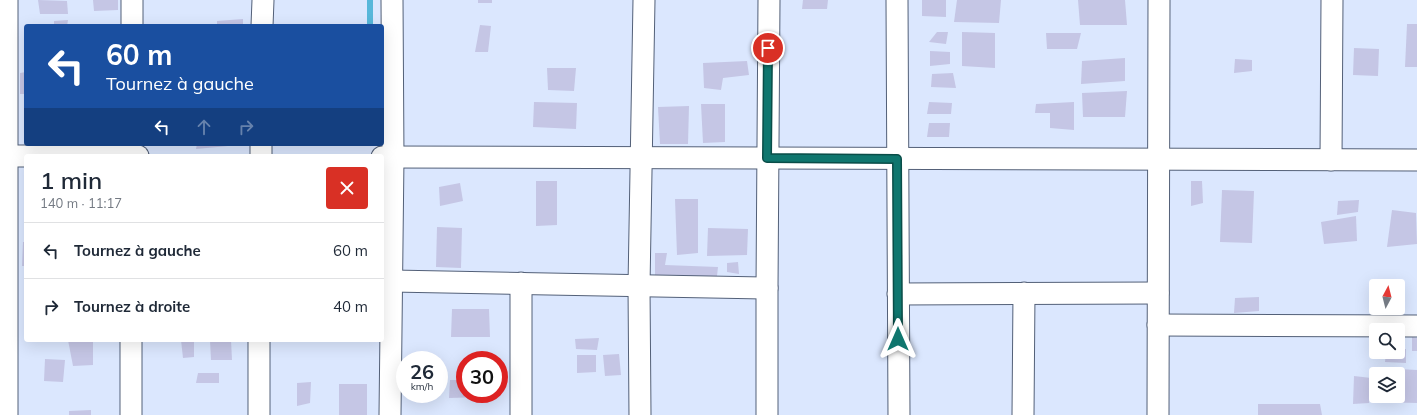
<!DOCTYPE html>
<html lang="fr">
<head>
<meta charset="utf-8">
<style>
	body { margin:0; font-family:Mulish,sans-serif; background:#f6f6f7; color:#1f2937; height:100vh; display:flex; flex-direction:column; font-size:15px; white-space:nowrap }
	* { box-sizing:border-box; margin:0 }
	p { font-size:13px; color:#747a83 }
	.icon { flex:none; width:22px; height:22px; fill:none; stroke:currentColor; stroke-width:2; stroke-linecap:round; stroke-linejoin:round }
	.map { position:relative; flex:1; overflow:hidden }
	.details { position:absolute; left:24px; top:154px; width:360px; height:188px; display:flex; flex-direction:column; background:#fff; border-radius:4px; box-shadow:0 4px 16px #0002 }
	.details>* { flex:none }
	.top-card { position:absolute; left:24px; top:24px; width:360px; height:122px; border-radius:4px; box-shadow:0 4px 16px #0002; background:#1a4fa0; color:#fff; overflow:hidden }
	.needle { width:26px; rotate:7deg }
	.controls { position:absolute; left:1369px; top:279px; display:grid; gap:8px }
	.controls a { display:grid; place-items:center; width:36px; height:36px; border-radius:4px; background:#fff; box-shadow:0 4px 16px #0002; font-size:20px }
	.speed { position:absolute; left:396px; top:351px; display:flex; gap:8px; font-size:20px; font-weight:700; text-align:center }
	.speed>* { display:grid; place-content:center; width:52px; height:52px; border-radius:50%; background:#fff; box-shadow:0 4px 16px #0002; line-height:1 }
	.speed small { font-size:10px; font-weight:400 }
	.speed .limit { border:6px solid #d22; background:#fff; color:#111 }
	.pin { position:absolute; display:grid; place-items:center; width:34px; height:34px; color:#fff; margin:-17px; border:2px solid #fff; border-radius:50%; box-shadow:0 1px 4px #0007 }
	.me { position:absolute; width:44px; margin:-22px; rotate:0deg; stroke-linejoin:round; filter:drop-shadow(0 0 3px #0008) }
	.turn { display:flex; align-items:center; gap:14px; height:84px; padding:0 16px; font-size:18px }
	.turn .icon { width:52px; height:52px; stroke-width:2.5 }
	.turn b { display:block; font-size:28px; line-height:34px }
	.lanes { display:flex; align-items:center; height:38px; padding:0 16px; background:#0003; justify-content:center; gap:20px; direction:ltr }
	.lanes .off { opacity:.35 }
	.round { display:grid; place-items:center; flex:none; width:42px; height:42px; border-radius:4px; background:#f6f6f7 }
	.headline { display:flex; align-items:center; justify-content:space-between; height:68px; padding:0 16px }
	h1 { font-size:24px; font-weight:600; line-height:30px }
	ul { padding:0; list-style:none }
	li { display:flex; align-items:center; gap:12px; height:56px; padding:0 16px; border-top:1px solid #e0e1e3 }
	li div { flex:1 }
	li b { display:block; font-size:15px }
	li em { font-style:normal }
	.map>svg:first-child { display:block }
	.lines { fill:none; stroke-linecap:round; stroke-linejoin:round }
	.stream { stroke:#57b7da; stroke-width:6 }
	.building { fill:#c5c6e5 }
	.minor-casing { stroke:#536078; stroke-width:23 }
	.minor { stroke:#fff; stroke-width:21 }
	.route-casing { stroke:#0a4d48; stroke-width:10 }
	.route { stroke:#0f766e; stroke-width:7 }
</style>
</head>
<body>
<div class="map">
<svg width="1417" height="415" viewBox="0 0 1417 415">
	<rect width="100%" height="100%" fill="#dbe7fe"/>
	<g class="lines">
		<polyline class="stream" points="370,0 370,26"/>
	</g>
	<g class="building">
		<polygon points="38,0 67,1 68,14 40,14"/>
		<polygon points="93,0 118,0 118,10 94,11"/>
		<rect x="478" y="0" width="14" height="3"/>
		<polygon points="803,0 828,0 827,9 802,9"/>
		<polygon points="922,0 946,0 946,17 922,16"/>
		<polygon points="957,0 1001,0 999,23 954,22"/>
		<polygon points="1078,0 1125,0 1127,25 1080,25"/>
		<polygon points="243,19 243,26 217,26 217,21"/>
		<polygon points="68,20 67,26 54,26 54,21"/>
		<polygon points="1407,24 1417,24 1417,67 1405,67"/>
		<polygon points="480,25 491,26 488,52 475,52"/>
		<polygon points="937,32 948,32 946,44 929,42"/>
		<polygon points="962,32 995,33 995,68 962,66"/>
		<polygon points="1046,33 1081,33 1077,49 1047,49"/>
		<polygon points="1354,48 1379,49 1378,76 1353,75"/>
		<polygon points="930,51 950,52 950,64 930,66"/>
		<polygon points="1125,58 1125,81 1081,84 1082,61"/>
		<polygon points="1235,59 1252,60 1252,71 1234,73"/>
		<polygon points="747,61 749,75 723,78 721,90 704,88 703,63"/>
		<polygon points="547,68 576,68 574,91 548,90"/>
		<polygon points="26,72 26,94 20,94 20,73"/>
		<polygon points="953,73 956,88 931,87 932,74"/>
		<polygon points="1127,91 1125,117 1083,117 1082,93"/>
		<polygon points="534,102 577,103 576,129 533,127"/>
		<polygon points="929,102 952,103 951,114 927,114"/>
		<polygon points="1074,102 1074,130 1050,128 1050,113 1035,113 1036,104"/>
		<polygon points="701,104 725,104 725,142 703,143"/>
		<polygon points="689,106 688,144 660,144 658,107"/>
		<polygon points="929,123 950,123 949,137 927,137"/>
		<polygon points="197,144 228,144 228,146 196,149"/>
		<polygon points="536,181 557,181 557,225 536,226"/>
		<polygon points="1191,181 1202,181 1203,203 1191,206"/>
		<polygon points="460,183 463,201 440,206 439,187"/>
		<polygon points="1222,190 1254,191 1252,243 1220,242"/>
		<polygon points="675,199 698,199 698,253 677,255"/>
		<polygon points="1359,200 1358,212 1337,215 1338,201"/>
		<polygon points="1392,210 1416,213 1417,244 1387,247"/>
		<polygon points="1356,216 1357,241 1324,244 1321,222"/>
		<polygon points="437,227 462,228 461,268 436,267"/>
		<polygon points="708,228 748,229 747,255 707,256"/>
		<polygon points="23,242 26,242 26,266 22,266"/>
		<polygon points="655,253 667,253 665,265 718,267 717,276 655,277"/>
		<polygon points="738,262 739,274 727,272 727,263"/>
		<polygon points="1259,297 1259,311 1234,313 1235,298"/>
		<polygon points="452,309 489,309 490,337 451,337"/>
		<polygon points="1412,337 1417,338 1417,351 1412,351"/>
		<polygon points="599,338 597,350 576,349 575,339"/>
		<polygon points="68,340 93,340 93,365 73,366"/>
		<polygon points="181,340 194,340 194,357 183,358"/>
		<polygon points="210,340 231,340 232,360 211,360"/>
		<polygon points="1398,349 1406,349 1406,363 1385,362 1386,352 1398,352"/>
		<polygon points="619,354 621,375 605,376 603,355"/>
		<polygon points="577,355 596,355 596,372 577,373"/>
		<polygon points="45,359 65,360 63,382 44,381"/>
		<polygon points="1380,368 1417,370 1417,403 1378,402 1378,396 1398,396 1398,374 1379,374"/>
		<polygon points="198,373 219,373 219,383 196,383"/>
		<polygon points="1354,376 1371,378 1369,403 1353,404"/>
		<polygon points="450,380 465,380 465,394 483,394 483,397 449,398"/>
		<polygon points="311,382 310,403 297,406 297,383"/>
		<rect x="339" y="384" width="28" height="31"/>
		<polygon points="1258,404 1320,404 1322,415 1258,415"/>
		<polygon points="91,410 91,415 69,415 69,411"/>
	</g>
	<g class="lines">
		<g class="minor-casing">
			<g id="minor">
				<polyline points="7,0 7,415"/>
				<polyline points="897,0 899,415"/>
				<polyline points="132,26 132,0"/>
				<polyline points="262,26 263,0"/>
				<polyline points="0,156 138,156"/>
				<polyline points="261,156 261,144"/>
				<polyline points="382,157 1417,160"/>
				<polyline points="1331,160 1332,0"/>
				<polyline points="392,281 767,288"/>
				<polyline points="898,294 1158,293"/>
				<polyline points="1158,325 1417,326"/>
				<polyline points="131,415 131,340"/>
				<polyline points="259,415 259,340"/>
				<polyline points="390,415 393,157 392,0"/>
				<polyline points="521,415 521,283"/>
				<polyline points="640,415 639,286 644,0"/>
				<polyline points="767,415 767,288 769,0"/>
				<polyline points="1023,415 1024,293"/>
				<polyline points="1158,415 1159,0"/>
			</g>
		</g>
		<use href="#minor" class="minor"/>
	</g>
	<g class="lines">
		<g class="route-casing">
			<polyline id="route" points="768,48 767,158 897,159 898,339"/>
		</g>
		<use href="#route" class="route"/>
	</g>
</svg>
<div class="controls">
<a><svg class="needle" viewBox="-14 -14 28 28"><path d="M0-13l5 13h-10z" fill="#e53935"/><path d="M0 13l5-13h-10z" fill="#747a83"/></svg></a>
<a><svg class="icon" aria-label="search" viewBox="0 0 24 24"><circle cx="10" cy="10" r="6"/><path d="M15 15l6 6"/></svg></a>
<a><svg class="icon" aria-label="layers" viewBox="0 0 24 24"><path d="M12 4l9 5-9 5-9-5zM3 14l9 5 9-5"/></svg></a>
</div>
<div class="speed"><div>26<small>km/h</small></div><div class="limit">30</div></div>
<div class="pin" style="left:768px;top:48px;background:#d93025"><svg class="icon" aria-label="arrive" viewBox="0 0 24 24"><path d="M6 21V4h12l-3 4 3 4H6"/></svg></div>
<svg class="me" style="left:898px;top:339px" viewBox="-20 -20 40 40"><path d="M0-17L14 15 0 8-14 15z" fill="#0f766e" stroke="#fff" stroke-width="4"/></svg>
<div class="top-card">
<div class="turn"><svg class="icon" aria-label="left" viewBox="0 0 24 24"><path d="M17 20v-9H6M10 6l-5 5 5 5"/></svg><div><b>60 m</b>Tournez à gauche</div></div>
<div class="lanes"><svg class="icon" aria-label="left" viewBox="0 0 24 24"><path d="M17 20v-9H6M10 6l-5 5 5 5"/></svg><svg class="icon off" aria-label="ahead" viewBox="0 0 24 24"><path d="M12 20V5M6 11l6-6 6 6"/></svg><svg class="icon off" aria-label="right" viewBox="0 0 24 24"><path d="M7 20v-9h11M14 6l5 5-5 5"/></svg></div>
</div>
<section class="details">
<div class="headline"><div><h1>1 min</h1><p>140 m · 11:17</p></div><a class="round" style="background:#d93025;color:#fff"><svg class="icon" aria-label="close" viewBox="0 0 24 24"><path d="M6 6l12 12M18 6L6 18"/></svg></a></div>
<ul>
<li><svg class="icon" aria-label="left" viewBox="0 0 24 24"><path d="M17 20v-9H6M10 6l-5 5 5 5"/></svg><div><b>Tournez à gauche</b></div><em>60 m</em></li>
<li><svg class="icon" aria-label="right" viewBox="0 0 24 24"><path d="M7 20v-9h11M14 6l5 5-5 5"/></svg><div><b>Tournez à droite</b></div><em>40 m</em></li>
</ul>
</section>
</div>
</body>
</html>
